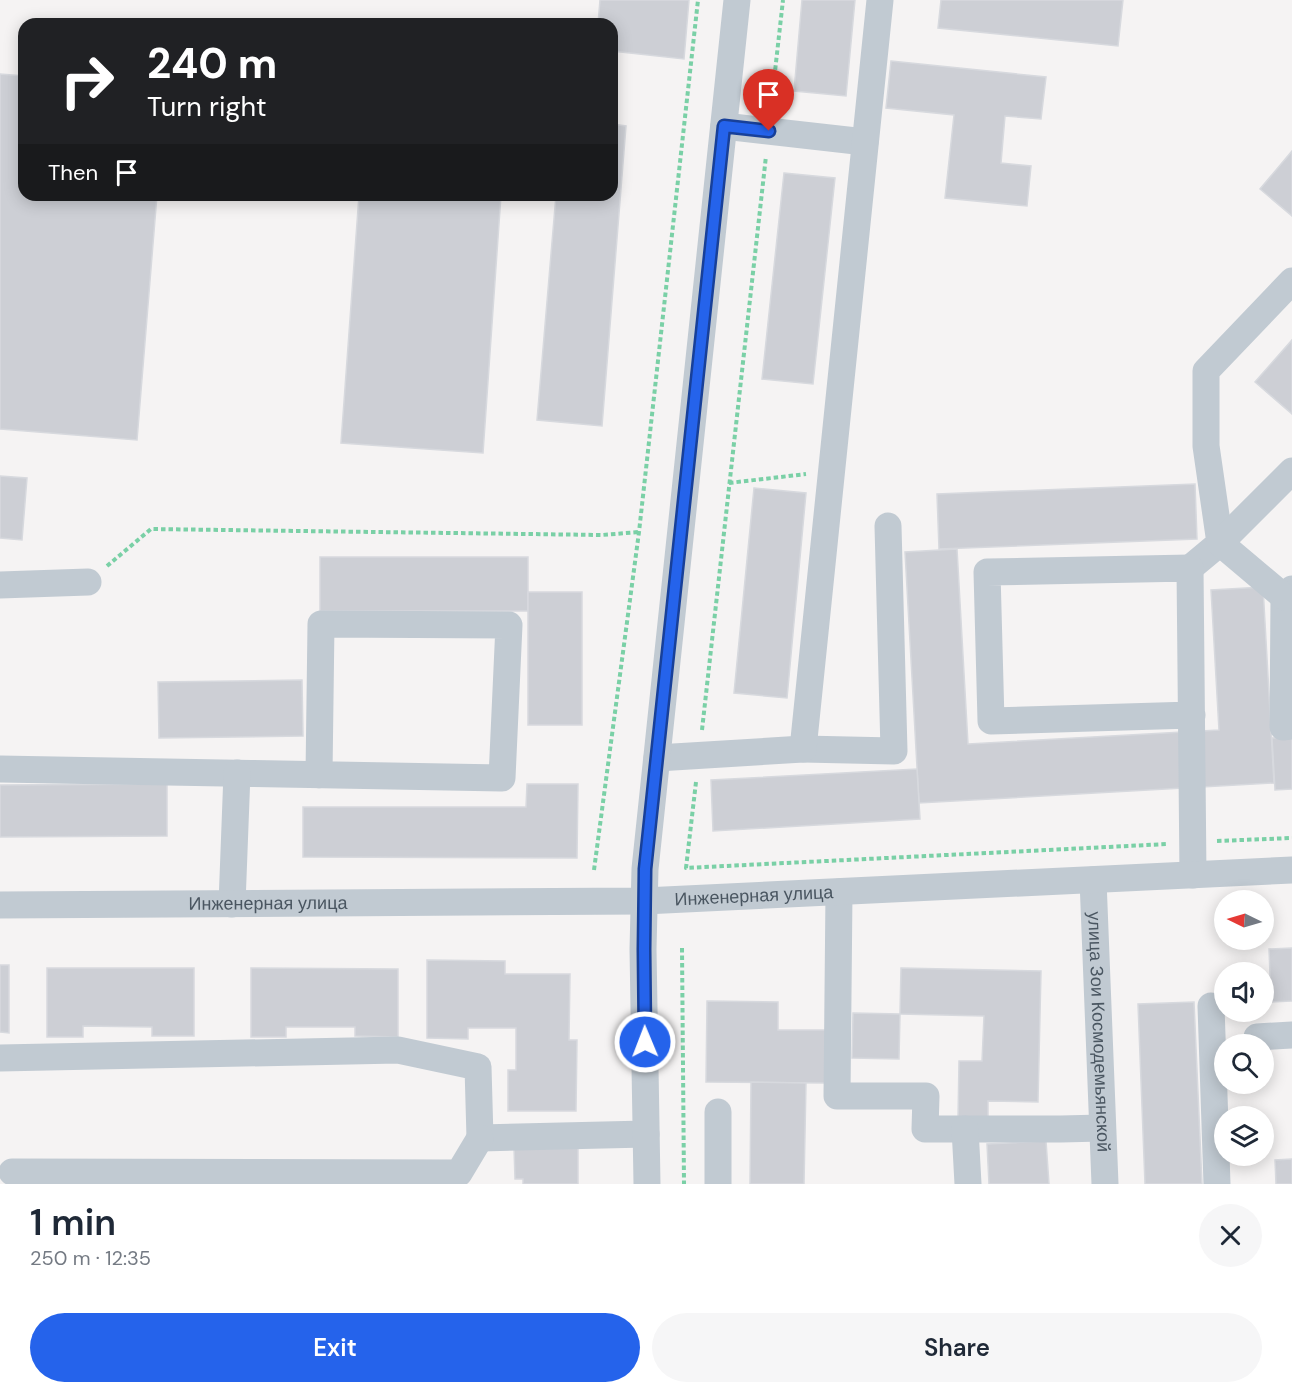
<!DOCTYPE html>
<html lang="en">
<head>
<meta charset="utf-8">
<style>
	body { margin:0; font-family:"DM Sans",sans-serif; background:#f6f6f7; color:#1f2937; height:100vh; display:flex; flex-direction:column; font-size:22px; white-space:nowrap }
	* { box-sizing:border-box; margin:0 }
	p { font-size:20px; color:#747a83 }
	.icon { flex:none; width:33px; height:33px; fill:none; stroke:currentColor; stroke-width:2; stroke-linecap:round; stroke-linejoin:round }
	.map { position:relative; height:1184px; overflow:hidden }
	.details { display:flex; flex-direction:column; background:#fff; flex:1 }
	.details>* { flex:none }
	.hud { position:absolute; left:18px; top:18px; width:600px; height:183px; border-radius:18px; box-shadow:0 3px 15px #0003; background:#202124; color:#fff; overflow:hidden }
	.needle { width:39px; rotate:275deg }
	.tools { position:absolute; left:1214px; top:890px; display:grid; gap:12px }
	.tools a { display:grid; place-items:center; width:60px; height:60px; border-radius:50%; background:#fff; box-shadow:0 3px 15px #0003; font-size:30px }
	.pin { position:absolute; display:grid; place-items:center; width:51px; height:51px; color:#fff; margin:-62px -26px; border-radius:50% 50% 50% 0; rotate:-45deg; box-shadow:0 0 6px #0007 }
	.pin .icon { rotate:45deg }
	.me { position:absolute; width:66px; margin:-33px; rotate:359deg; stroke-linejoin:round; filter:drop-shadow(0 0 4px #0008) }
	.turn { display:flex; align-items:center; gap:21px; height:126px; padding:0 30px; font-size:27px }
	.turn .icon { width:78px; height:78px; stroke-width:2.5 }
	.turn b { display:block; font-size:42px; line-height:51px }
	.then { display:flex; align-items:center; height:57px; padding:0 30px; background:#0003; gap:12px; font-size:22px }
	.round { display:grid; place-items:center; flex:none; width:63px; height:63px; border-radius:32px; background:#f6f6f7 }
	.summary { display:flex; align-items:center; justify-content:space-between; height:102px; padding:0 30px }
	h1 { font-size:36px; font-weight:600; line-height:45px }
	.cta { display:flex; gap:12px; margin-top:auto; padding:12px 30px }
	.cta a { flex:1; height:69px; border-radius:36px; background:#2563eb; color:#fff; font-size:24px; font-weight:600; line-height:69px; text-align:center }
	.cta a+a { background:#f6f6f7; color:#1f2937 }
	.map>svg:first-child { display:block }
	.building { fill:#cdcfd5; stroke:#d7d9de; stroke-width:1.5 }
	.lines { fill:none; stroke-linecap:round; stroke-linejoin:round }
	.path { stroke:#7ad0a6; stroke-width:4; stroke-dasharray:4.5 3; stroke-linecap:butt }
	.minor { stroke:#c1cad2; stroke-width:27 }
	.route-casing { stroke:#184099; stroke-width:15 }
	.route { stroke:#2563eb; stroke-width:10 }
	.labels { text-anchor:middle; stroke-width:4.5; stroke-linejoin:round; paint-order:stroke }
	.street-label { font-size:18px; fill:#4a5661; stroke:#fff }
</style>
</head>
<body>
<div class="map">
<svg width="1292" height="1184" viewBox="0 0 1292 1184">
	<rect width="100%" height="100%" fill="#f5f3f3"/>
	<g class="building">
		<polygon points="600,0 689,0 684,59 612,51 612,24 598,24"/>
		<polygon points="802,0 855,0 846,96 794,91"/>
		<polygon points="941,0 1123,0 1118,46 938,28"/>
		<polygon points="891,61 1046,77 1041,119 1005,116 1001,163 1031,166 1027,206 945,198 954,115 886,108"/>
		<polygon points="0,74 24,76 24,195 157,195 137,440 0,429"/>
		<polygon points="612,124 626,126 602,426 537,420 556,195 612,195"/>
		<polygon points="1292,151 1292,216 1260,189"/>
		<polygon points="784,173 835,178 813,384 762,379"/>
		<polygon points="359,195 501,195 483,453 341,443"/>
		<polygon points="1292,340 1292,414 1255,382"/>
		<polygon points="0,476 27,478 22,540 0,538"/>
		<polygon points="1195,484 1197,539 939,549 937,494"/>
		<polygon points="754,488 806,493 787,698 734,693"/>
		<polygon points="957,549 968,744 1219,730 1211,590 1263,587 1274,783 919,803 905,552"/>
		<rect x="320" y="557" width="208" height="54"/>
		<rect x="528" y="592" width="54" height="133"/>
		<polygon points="302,680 303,736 159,738 158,682"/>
		<polygon points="1292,737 1292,789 1275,790 1272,738"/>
		<polygon points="917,769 920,819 713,831 711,780"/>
		<polygon points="167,784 167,836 0,837 0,785"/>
		<polygon points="527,784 578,784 577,858 303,857 303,807 526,807"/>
		<polygon points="1292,948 1292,1001 1271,1002 1269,949"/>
		<polygon points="427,960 505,961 505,974 570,974 569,1040 577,1040 576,1111 508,1111 508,1070 516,1070 516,1028 468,1028 468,1039 427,1038"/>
		<polygon points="0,965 9,965 9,1033 0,1032"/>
		<polygon points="47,968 194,968 194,1036 152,1036 152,1027 83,1026 83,1037 47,1037"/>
		<polygon points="251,968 398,969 398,1037 355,1036 355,1027 286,1027 286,1037 251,1037"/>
		<polygon points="901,968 1041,971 1038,1102 988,1101 988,1120 958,1119 959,1061 982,1061 984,1016 900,1014"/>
		<polygon points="707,1001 778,1002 778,1030 826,1030 825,1083 706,1082"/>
		<polygon points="1194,1002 1202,1184 1145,1184 1138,1004"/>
		<polygon points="853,1013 900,1014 899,1059 852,1058"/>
		<polygon points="751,1082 806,1083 804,1184 750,1184"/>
		<polygon points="1046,1141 1049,1184 989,1184 987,1144"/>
		<polygon points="578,1146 578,1184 523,1184 523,1179 515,1179 514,1148"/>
		<polygon points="1292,1159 1292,1184 1276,1184 1275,1160"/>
	</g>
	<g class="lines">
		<g class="path">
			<polyline points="771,107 783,0"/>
			<polyline points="729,483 806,474"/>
			<polyline points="107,566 151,529 602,535 639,532"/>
			<polyline points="702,730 766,156"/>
			<polyline points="696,782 686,868 1167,844"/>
			<polyline points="1217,841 1292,838"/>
			<polyline points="594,870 639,532 698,0"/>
			<polyline points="682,948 684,1184"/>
		</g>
		<g class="minor">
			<polyline points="724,126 865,142"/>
			<polyline points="1190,568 1220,543 1206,446 1206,371 1292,281"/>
			<polyline points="0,585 88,582"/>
			<polyline points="1292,589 1284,597 1283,727 1292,726"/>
			<polyline points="1284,597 1220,543 1292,471"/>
			<polyline points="1192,715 991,721 987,572 1190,568 1193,875"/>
			<polyline points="803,749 894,751 888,526"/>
			<polyline points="657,758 803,749 880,0"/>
			<path d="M 0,769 C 167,772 335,775 502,778 L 509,625 L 321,624 L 319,775"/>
			<path id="s1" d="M 1093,880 L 1105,1184"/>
			<polyline points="839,892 837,1096 926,1096 925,1129 1061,1129 1102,1128"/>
			<polyline points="232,904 237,773"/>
			<path id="s2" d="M 0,905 L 644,901 L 1292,870"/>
			<polyline points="1211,1006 1217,1184"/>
			<polyline points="1257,1037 1292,1035"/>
			<polyline points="0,1058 398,1050 478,1067 480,1138 646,1134"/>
			<polyline points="965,1129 968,1184"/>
			<polyline points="12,1172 459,1173 480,1138"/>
			<polyline points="647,1184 643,949 645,869 737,0"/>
			<polyline points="718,1184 718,1112"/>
		</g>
	</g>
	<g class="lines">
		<g class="route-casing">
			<polyline id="route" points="645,1042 644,949 645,869 724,126 769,131"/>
		</g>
		<use href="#route" class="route"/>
	</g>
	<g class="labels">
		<g class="street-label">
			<text dy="6" stroke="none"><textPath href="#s2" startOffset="754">Инженерная улица</textPath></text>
			<text dy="6" stroke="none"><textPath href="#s2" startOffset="268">Инженерная улица</textPath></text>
			<text dy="6" stroke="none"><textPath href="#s1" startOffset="152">улица Зои Космодемьянской</textPath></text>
		</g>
	</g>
</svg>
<div class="tools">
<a><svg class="needle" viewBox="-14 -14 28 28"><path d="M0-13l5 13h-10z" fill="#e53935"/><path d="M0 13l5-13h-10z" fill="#747a83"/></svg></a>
<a><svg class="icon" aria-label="sound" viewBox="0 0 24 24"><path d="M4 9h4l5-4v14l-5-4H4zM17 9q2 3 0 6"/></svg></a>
<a><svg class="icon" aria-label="search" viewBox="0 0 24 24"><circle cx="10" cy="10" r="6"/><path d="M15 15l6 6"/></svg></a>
<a><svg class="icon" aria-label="layers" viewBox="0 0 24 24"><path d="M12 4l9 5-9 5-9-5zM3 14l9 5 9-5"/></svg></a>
</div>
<div class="pin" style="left:769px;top:131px;background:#d93025"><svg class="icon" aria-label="arrive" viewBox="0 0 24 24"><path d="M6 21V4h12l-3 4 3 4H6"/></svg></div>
<svg class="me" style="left:645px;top:1042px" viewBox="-20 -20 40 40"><circle r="17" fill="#2563eb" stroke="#fff" stroke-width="3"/><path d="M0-11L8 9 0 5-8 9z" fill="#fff"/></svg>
<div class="hud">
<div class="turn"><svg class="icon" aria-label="right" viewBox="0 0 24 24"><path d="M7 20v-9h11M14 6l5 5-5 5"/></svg><div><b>240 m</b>Turn right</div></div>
<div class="then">Then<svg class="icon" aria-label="arrive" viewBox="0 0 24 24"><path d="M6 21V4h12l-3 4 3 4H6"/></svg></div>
</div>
</div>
<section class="details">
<div class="summary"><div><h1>1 min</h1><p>250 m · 12:35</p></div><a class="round"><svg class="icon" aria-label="close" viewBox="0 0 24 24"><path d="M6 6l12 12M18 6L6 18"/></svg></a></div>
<div class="cta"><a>Exit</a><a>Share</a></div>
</section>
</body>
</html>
